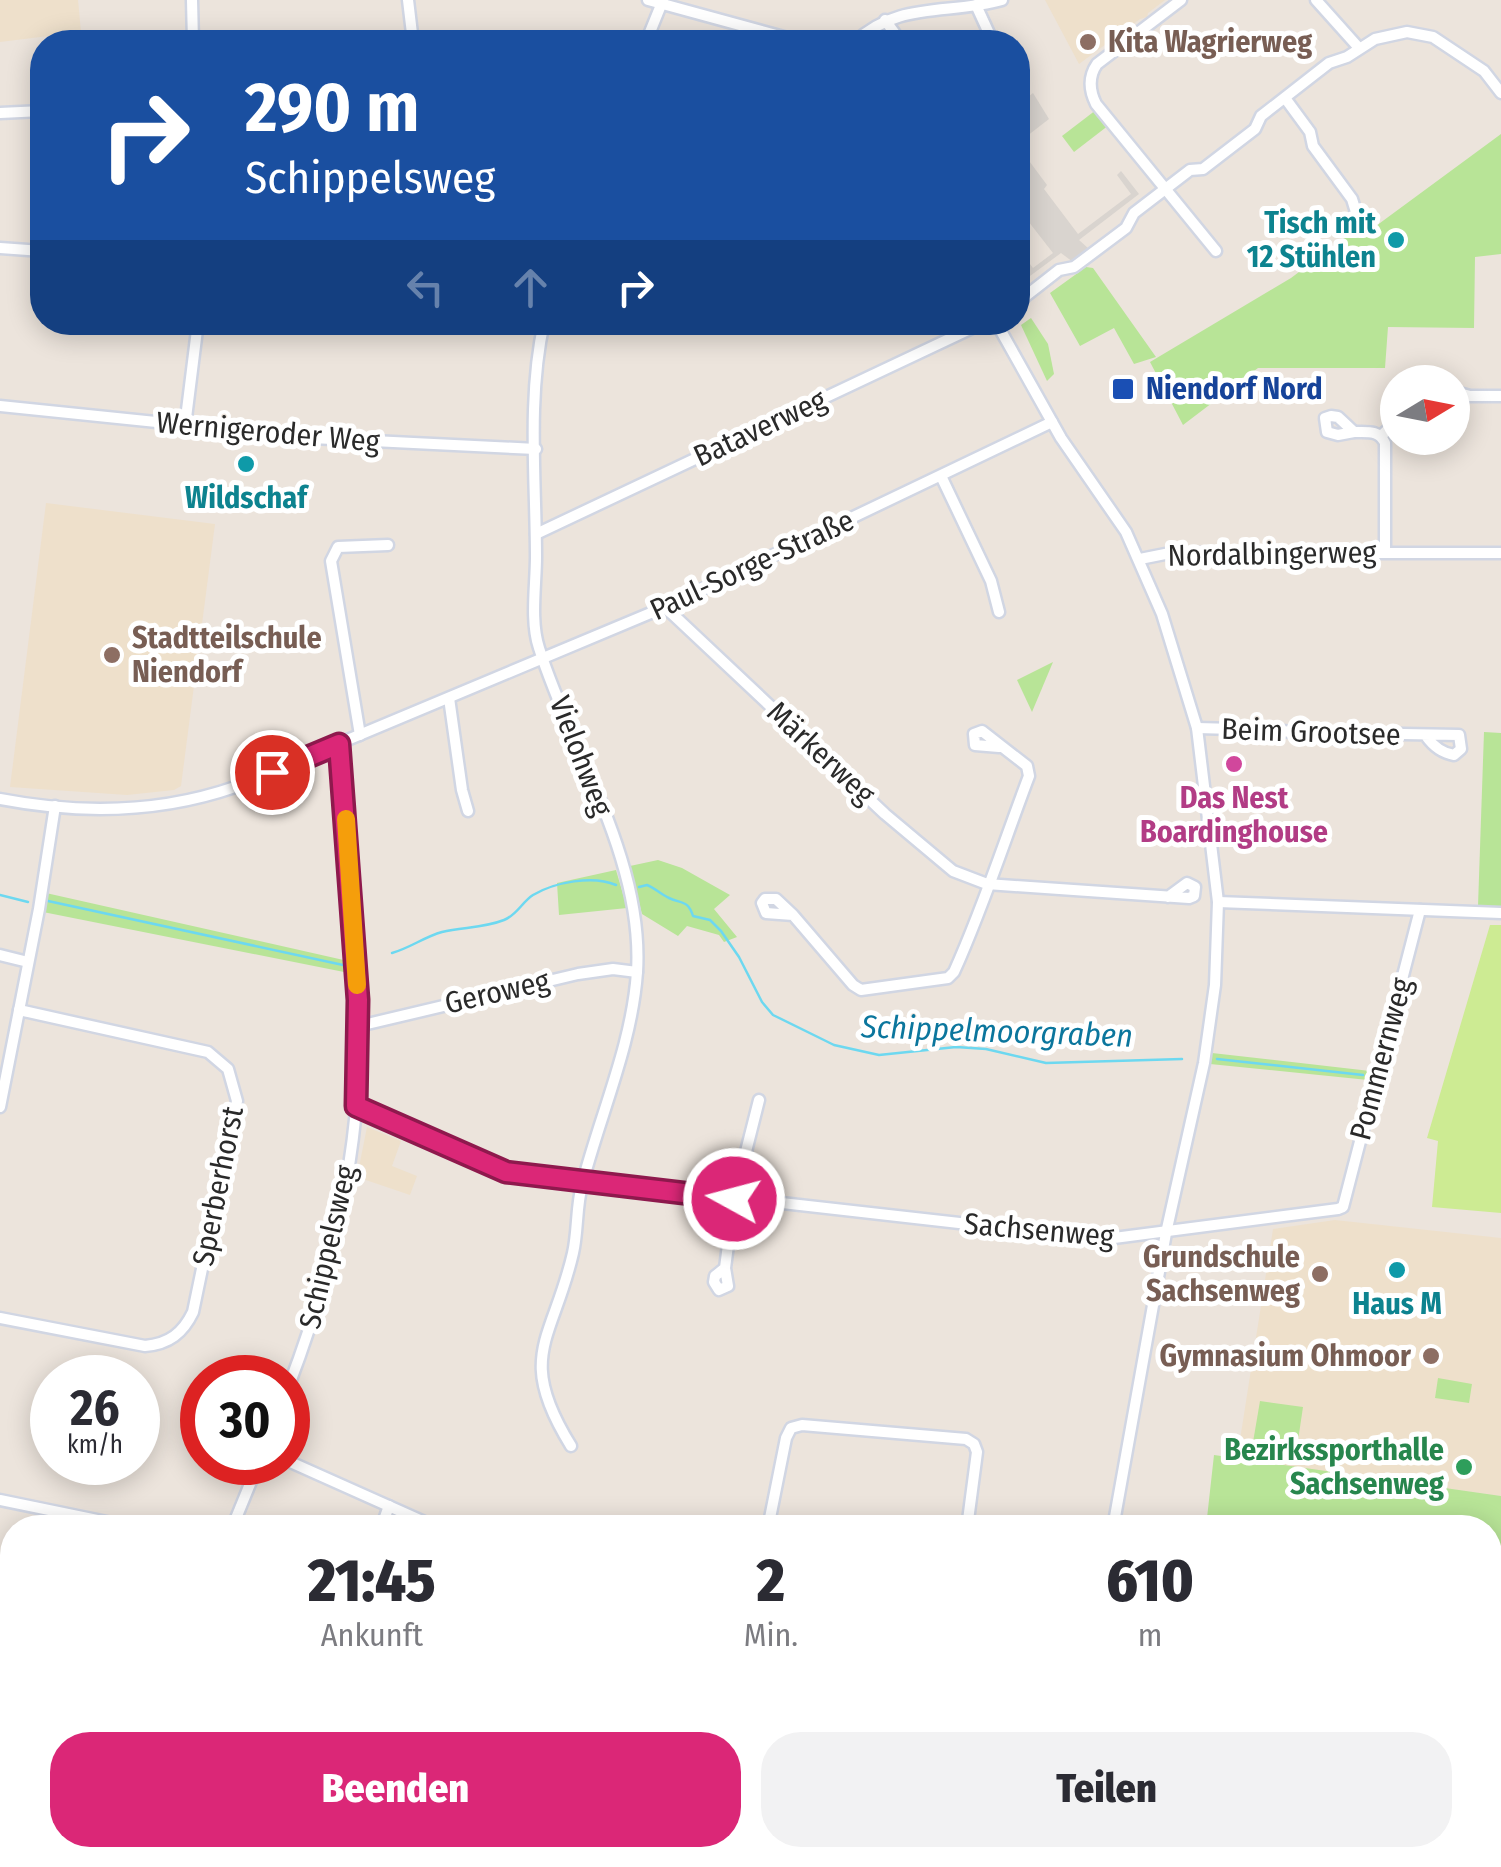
<!DOCTYPE html>
<html lang="de">
<head>
<meta charset="utf-8">
<style>
	body { margin:0; font-family:"Fira Sans Condensed",sans-serif; background:#f2f2f3; color:#2b2b33; height:100vh; display:flex; flex-direction:column; font-size:38px; white-space:nowrap }
	* { box-sizing:border-box; margin:0 }
	p { font-size:32px; color:#7c7c81 }
	.icon { flex:none; width:55px; height:55px; fill:none; stroke:currentColor; stroke-width:2; stroke-linecap:round; stroke-linejoin:round }
	.map { position:relative; flex:1; overflow:hidden }
	.details { position:absolute; left:0px; top:1515px; width:1502px; height:352px; display:flex; flex-direction:column; background:#fff; border-radius:40px 40px 0 0; box-shadow:0 5px 25px #0003 }
	.details>* { flex:none }
	.top-card { position:absolute; left:30px; top:30px; width:1000px; height:305px; border-radius:40px; box-shadow:0 5px 25px #0003; background:#1a4fa0; color:#fff; overflow:hidden }
	.needle { width:65px; rotate:80deg }
	.buttons { position:absolute; left:1380px; top:365px; display:grid; gap:20px }
	.buttons a { display:grid; place-items:center; width:90px; height:90px; border-radius:50%; background:#fff; box-shadow:0 5px 25px #0003; font-size:50px }
	.speed { position:absolute; left:30px; top:1355px; display:flex; gap:20px; font-size:50px; font-weight:700; text-align:center }
	.speed>* { display:grid; place-content:center; width:130px; height:130px; border-radius:50%; background:#fff; box-shadow:0 5px 25px #0003; line-height:1 }
	.speed small { font-size:25px; font-weight:400 }
	.speed .limit { border:15px solid #d22; background:#fff; color:#111 }
	.pin { position:absolute; display:grid; place-items:center; width:85px; height:85px; color:#fff; margin:-42px; border:5px solid #fff; border-radius:50%; box-shadow:0 2px 10px #0007 }
	.me { position:absolute; width:110px; margin:-55px; rotate:277deg; stroke-linejoin:round; filter:drop-shadow(0 0 8px #0008) }
	.turn { display:flex; align-items:center; gap:35px; height:210px; padding:0 50px; font-size:45px }
	.turn .icon { width:130px; height:130px; stroke-width:2.5 }
	.turn b { display:block; font-size:70px; line-height:85px }
	.lanes { display:flex; align-items:center; height:95px; padding:0 50px; background:#0003; justify-content:center; gap:50px; direction:ltr }
	.lanes .off { opacity:.35 }
	.eta { display:flex; justify-content:space-evenly; align-items:center; height:170px; text-align:center }
	.eta b { font-size:60px; font-weight:800; line-height:70px }
	.cta { display:flex; gap:20px; margin-top:auto; padding:20px 50px }
	.cta a { flex:1; height:115px; border-radius:40px; background:#db2777; color:#fff; font-size:40px; font-weight:800; line-height:115px; text-align:center }
	.cta a+a { background:#f2f2f3; color:#2b2b33 }
	.map>svg:first-child { display:block }
	.education { fill:#eee0cb }
	.green { fill:#b8e497 }
	.pitch { fill:#cdeb93 }
	.plaza { fill:#d9d4cf }
	.lines { fill:none; stroke-linecap:round; stroke-linejoin:round }
	.stream { stroke:#6dd8f0; stroke-width:2.5 }
	.minor-casing { stroke:#d1d6e3; stroke-width:15 }
	.major-casing { stroke:#c3c3c3; stroke-width:19 }
	.minor { stroke:#fff; stroke-width:10 }
	.major { stroke:#f3c35b; stroke-width:14 }
	.route-casing { stroke:#8e194d; stroke-width:25 }
	.route { stroke:#db2777; stroke-width:18 }
	.slow { stroke:#f59e0b; stroke-width:18 }
	.education-dot { fill:#8d6e63; stroke:#fff; stroke-width:4 }
	.culture-dot { fill:#0f9aa8; stroke:#fff; stroke-width:4 }
	.transit-dot { fill:#1a4fb4; stroke:#fff; stroke-width:4 }
	.hotel-dot { fill:#d1479c; stroke:#fff; stroke-width:4 }
	.leisure-dot { fill:#2e9e5b; stroke:#fff; stroke-width:4 }
	.labels { text-anchor:middle; stroke-width:10; stroke-linejoin:round; paint-order:stroke }
	.education-label { font-size:30px; font-weight:bold; fill:#785e54; stroke:#fff; text-anchor:start }
	.culture-label { font-size:30px; font-weight:bold; fill:#0d838f; stroke:#fff }
	.transit-label { font-size:30px; font-weight:bold; fill:#164399; stroke:#fff; text-anchor:start }
	.street-label { font-size:30px; fill:#2a2a2a; stroke:#fff }
	.hotel-label { font-size:30px; font-weight:bold; fill:#b23c85; stroke:#fff }
	.leisure-label { font-size:30px; font-weight:bold; fill:#27864d; stroke:#fff; text-anchor:end }
	.water-label { font-size:32px; font-style:italic; fill:#0b769d; stroke:#fff }
</style>
</head>
<body>
<div class="map">
<svg width="1501" height="1867" viewBox="0 0 1501 1867">
	<rect width="100%" height="100%" fill="#ece4dc"/>
	<g class="education">
		<polygon points="0,0 78,0 81,32 0,42"/>
		<polygon points="1045,0 1165,0 1148,13 1147,17 1140,19 1079,64"/>
		<polygon points="46,503 215,524 181,786 174,790 127,795 10,787"/>
		<polygon points="367,1127 401,1141 392,1166 417,1176 410,1195 357,1177"/>
		<polygon points="1335,1220 1501,1238 1501,1496 1237,1459 1273,1229"/>
	</g>
	<g class="green">
		<polygon points="1096,110 1109,125 1074,152 1062,136"/>
		<polygon points="1501,134 1501,254 1475,257 1474,328 1388,327 1385,368 1258,368 1183,425 1150,362 1291,278 1355,230 1361,237"/>
		<polygon points="1086,267 1093,268 1156,357 1134,364 1114,328 1080,346 1050,293"/>
		<polygon points="1031,318 1048,344 1054,374 1047,381 1021,325"/>
		<polygon points="1053,662 1032,712 1017,680"/>
		<polygon points="1484,732 1501,733 1501,907 1478,906"/>
		<polygon points="658,860 682,868 730,895 714,909 737,937 724,942 719,935 687,926 678,936 642,914 630,866"/>
		<polygon points="616,870 627,908 559,915 557,883"/>
		<polygon points="46,893 348,961 349,973 43,912"/>
		<polygon points="1212,1053 1370,1071 1368,1080 1210,1064"/>
		<polygon points="1438,1378 1472,1384 1469,1403 1435,1398"/>
		<polygon points="1260,1401 1303,1407 1296,1454 1252,1448"/>
		<polygon points="1214,1455 1501,1496 1501,1706 1490,1703 1490,1528 1206,1527"/>
	</g>
	<polygon class="pitch" points="1490,925 1501,925 1501,1213 1432,1207 1438,1141 1427,1138"/>
	<g class="plaza">
		<polygon points="1033,93 1049,119 1018,143 1018,105"/>
		<polygon points="1018,146 1047,185 1044,189 1078,234 1131,194 1117,175 1121,171 1139,194 1079,240 1089,249 1090,254 1077,265 1061,253 1030,276 1018,259 1018,248 1033,268 1053,253 1018,208 1018,185 1020,188 1026,183 1021,178 1018,180"/>
	</g>
	<g class="lines">
		<g class="stream">
			<path d="M 639,887 L 647,885 C 655,888 660,894 669,898 C 682,904 688,900 693,916 L 710,920 L 721,931 L 739,957 L 762,1002 L 773,1015 L 834,1045 L 879,1055 L 956,1047 L 986,1049 L 1046,1063 L 1182,1059"/>
			<polyline points="0,895 28,902"/>
			<polyline points="48,901 343,965"/>
			<path d="M 392,953 C 410,948 424,937 442,932 C 462,927 484,928 504,920 C 517,915 522,902 533,895 C 555,882 593,875 616,885"/>
			<polyline points="1217,1059 1363,1075"/>
		</g>
		<g class="minor-casing">
			<g id="minor">
				<polyline points="192,0 193,42"/>
				<polyline points="408,0 413,42"/>
				<polyline points="648,0 802,42"/>
				<path d="M 1181,0 L 1097,64 C 1088,77 1089,90 1096,104 L 1216,251"/>
				<polyline points="1316,0 1359,48"/>
				<polyline points="976,5 993,42"/>
				<polyline points="885,20 901,42"/>
				<polyline points="646,42 663,0"/>
				<path d="M 855,42 C 898,1 949,15 1002,0"/>
				<polyline points="1285,98 1310,132 1313,146 1352,199 1356,212"/>
				<polyline points="0,113 42,111"/>
				<polyline points="0,248 42,251"/>
				<polyline points="1018,302 1059,270 1074,267 1126,228 1134,213 1190,170 1203,169 1255,129 1261,116 1329,63 1347,57 1375,39 1407,32 1433,37 1484,71 1501,93"/>
				<path d="M 544,322 C 527,398 536,481 536,557 C 536,585 530,621 539,648 C 572,752 644,860 637,972 C 632,1045 600,1115 582,1185 C 576,1207 578,1231 573,1253 C 553,1340 515,1356 571,1446"/>
				<polyline points="996,322 1061,438 1126,532 1162,614 1197,728 1218,902 1215,985 1204,1063 1166,1233 1113,1528"/>
				<polyline points="1452,391 1470,396 1501,396"/>
				<polyline points="0,406 312,438 536,449"/>
				<polygon points="1331,416 1338,417 1354,432 1338,435 1327,432 1325,418"/>
				<polyline points="185,426 198,322"/>
				<path d="M 1354,432 C 1368,432 1379,430 1385,443 L 1385,552"/>
				<polyline points="1381,436 1398,420"/>
				<polyline points="941,476 991,581 999,612"/>
				<polyline points="536,534 985,322"/>
				<polyline points="1140,559 1170,553 1501,553"/>
				<polyline points="665,607 885,814 953,871 987,884 1189,898 1194,896 1195,887 1187,883 1168,897"/>
				<polyline points="449,698 462,790 468,811"/>
				<path d="M 1197,728 L 1276,730 L 1333,738 L 1349,733 L 1459,735 L 1461,749 L 1454,755 C 1442,753 1433,746 1426,736"/>
				<polyline points="360,735 331,561 338,547 388,545"/>
				<path d="M 0,799 C 78,814 160,813 235,787 L 665,607 L 1052,422"/>
				<polyline points="1218,902 1501,913"/>
				<path d="M 793,915 L 776,899 L 765,899 L 762,903 L 766,913 L 793,915 L 853,985 L 861,990 L 948,978 L 954,972 C 983,908 1004,842 1029,776 L 1027,766 L 982,731 L 974,734 L 975,745 L 999,747"/>
				<polyline points="0,955 28,962"/>
				<polyline points="359,1026 578,974 613,969 637,972"/>
				<polyline points="356,1106 428,1135 506,1172 1057,1234 1114,1238 1338,1209 1343,1207 1420,910"/>
				<polyline points="0,1107 39,909 55,806"/>
				<polyline points="725,1268 728,1286 719,1290 714,1282 715,1276 725,1268 734,1199 759,1100"/>
				<path d="M 0,1318 L 145,1346 C 169,1344 183,1333 193,1312 L 237,1101 L 228,1069 L 208,1052 L 19,1010"/>
				<path d="M 288,1388 C 328,1284 355,1175 359,1063 C 362,957 350,848 339,744"/>
				<polyline points="288,1461 438,1528"/>
				<polyline points="0,1500 136,1528"/>
				<polyline points="232,1528 259,1462"/>
				<polyline points="381,1528 389,1506"/>
				<polyline points="768,1528 786,1438 791,1428 802,1425 966,1439 974,1444 977,1452 967,1528"/>
				<polyline points="0,1648 12,1653"/>
				<polyline points="1490,1770 1501,1772"/>
				<polyline points="460,1855 487,1867"/>
				<polyline points="1346,1855 1413,1867"/>
				<polyline points="530,1867 534,1855"/>
				<polyline points="845,1867 846,1855"/>
				<polyline points="1077,1867 1154,1855"/>
				<polyline points="1323,1867 1325,1855"/>
			</g>
		</g>
		<g class="major-casing">
			<g id="major">
				<polyline points="0,1836 12,1842"/>
				<polyline points="63,1855 117,1867"/>
			</g>
		</g>
		<use href="#minor" class="minor"/>
		<use href="#major" class="major"/>
	</g>
	<g class="lines">
		<g class="route-casing">
			<polyline id="route" points="272,772 339,744 358,1000 356,1106 506,1172 734,1199"/>
		</g>
		<use href="#route" class="route"/>
		<polyline class="slow" points="346,819 357,985"/>
	</g>
	<g class="education-dot">
		<circle cx="1088" cy="42" r="10"/>
		<circle cx="112" cy="655" r="10"/>
		<circle cx="1320" cy="1274" r="10"/>
		<circle cx="1431" cy="1356" r="10"/>
	</g>
	<g class="culture-dot">
		<circle cx="1396" cy="240" r="10"/>
		<circle cx="246" cy="464" r="10"/>
		<circle cx="1397" cy="1270" r="10"/>
	</g>
	<rect class="transit-dot" x="1111" y="377" width="24" height="24" rx="5"/>
	<circle class="hotel-dot" cx="1234" cy="764" r="10"/>
	<circle class="leisure-dot" cx="1464" cy="1467" r="10"/>
	<g class="labels">
		<g class="education-label">
			<text x="1108" y="52">Kita Wagrierweg</text>
			<text x="132" y="648">Stadtteilschule<tspan x="132" dy="34">Niendorf</tspan></text>
			<text x="1300" y="1267" text-anchor="end">Grundschule<tspan x="1300" dy="34">Sachsenweg</tspan></text>
			<text x="1411" y="1366" text-anchor="end">Gymnasium Ohmoor</text>
		</g>
		<g class="culture-label">
			<text x="1376" y="233" text-anchor="end">Tisch mit<tspan x="1376" dy="34">12 Stühlen</tspan></text>
			<text x="246" y="508">Wildschaf</text>
			<text x="1397" y="1314">Haus M</text>
		</g>
		<g class="transit-label">
			<text x="1146" y="399">Niendorf Nord</text>
		</g>
		<g class="street-label">
			<text transform="translate(760 428) rotate(-25)" y="10">Bataverweg</text>
			<text transform="translate(268 432) rotate(5)" y="10">Wernigeroder Weg</text>
			<text transform="translate(1272 554) rotate(-1)" y="10">Nordalbingerweg</text>
			<text transform="translate(752 565) rotate(-25)" y="10">Paul-Sorge-Straße</text>
			<text transform="translate(1311 732) rotate(2)" y="10">Beim Grootsee</text>
			<text transform="translate(821 753) rotate(43)" y="10">Märkerweg</text>
			<text transform="translate(581 756) rotate(69)" y="10">Vielohweg</text>
			<text transform="translate(497 992) rotate(-13)" y="10">Geroweg</text>
			<text transform="translate(1381 1059) rotate(-75)" y="10">Pommernweg</text>
			<text transform="translate(218 1186) rotate(-79)" y="10">Sperberhorst</text>
			<text transform="translate(1039 1230) rotate(5)" y="10">Sachsenweg</text>
			<text transform="translate(328 1247) rotate(-77)" y="10">Schippelsweg</text>
		</g>
		<g class="hotel-label">
			<text x="1234" y="808">Das Nest<tspan x="1234" dy="34">Boardinghouse</tspan></text>
		</g>
		<g class="leisure-label">
			<text x="1444" y="1460">Bezirkssporthalle<tspan x="1444" dy="34">Sachsenweg</tspan></text>
		</g>
		<g class="water-label">
			<text transform="translate(997 1031) rotate(2)" y="11">Schippelmoorgraben</text>
		</g>
	</g>
</svg>
<div class="buttons">
<a><svg class="needle" viewBox="-14 -14 28 28"><path d="M0-13l5 13h-10z" fill="#e53935"/><path d="M0 13l5-13h-10z" fill="#7c7c81"/></svg></a>
</div>
<div class="speed"><div>26<small>km/h</small></div><div class="limit">30</div></div>
<div class="pin" style="left:272px;top:772px;background:#d93025"><svg class="icon" aria-label="arrive" viewBox="0 0 24 24"><path d="M6 21V4h12l-3 4 3 4H6"/></svg></div>
<svg class="me" style="left:734px;top:1199px" viewBox="-20 -20 40 40"><circle r="17" fill="#db2777" stroke="#fff" stroke-width="3"/><path d="M0-11L8 9 0 5-8 9z" fill="#fff"/></svg>
<div class="top-card">
<div class="turn"><svg class="icon" aria-label="right" viewBox="0 0 24 24"><path d="M7 20v-9h11M14 6l5 5-5 5"/></svg><div><b>290 m</b>Schippelsweg</div></div>
<div class="lanes"><svg class="icon off" aria-label="left" viewBox="0 0 24 24"><path d="M17 20v-9H6M10 6l-5 5 5 5"/></svg><svg class="icon off" aria-label="ahead" viewBox="0 0 24 24"><path d="M12 20V5M6 11l6-6 6 6"/></svg><svg class="icon" aria-label="right" viewBox="0 0 24 24"><path d="M7 20v-9h11M14 6l5 5-5 5"/></svg></div>
</div>
<section class="details">
<div class="eta">
<div><b>21:45</b><p>Ankunft</p></div>
<div><b>2</b><p>Min.</p></div>
<div><b>610</b><p>m</p></div>
</div>
<div class="cta"><a>Beenden</a><a>Teilen</a></div>
</section>
</div>
</body>
</html>
